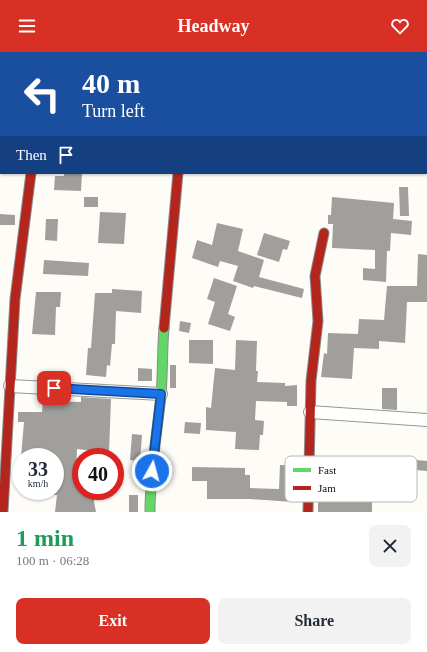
<!DOCTYPE html>
<html lang="en">
<head>
<meta charset="utf-8">
<style>
	body { margin:0; font-family:"Times New Roman",serif; background:#f2f2f3; color:#1f2937; height:100vh; display:flex; flex-direction:column; font-size:15px; white-space:nowrap }
	* { box-sizing:border-box; margin:0 }
	p { font-size:13px; color:#747a83 }
	.icon { flex:none; width:22px; height:22px; fill:none; stroke:currentColor; stroke-width:2; stroke-linecap:round; stroke-linejoin:round }
	.map { position:relative; height:460px; overflow:hidden }
	.side { display:flex; flex-direction:column; background:#fff; flex:1 }
	.side>* { flex:none }
	.banner { position:absolute; left:0px; top:0px; width:427px; height:122px; box-shadow:0 1px 3px #0004; background:#1a4fa0; color:#fff; overflow:hidden }
	.speed { position:absolute; left:12px; top:396px; display:flex; gap:8px; font-size:20px; font-weight:700; text-align:center }
	.speed>* { display:grid; place-content:center; width:52px; height:52px; border-radius:50%; background:#fff; box-shadow:0 1px 3px #0004; line-height:1 }
	.speed small { font-size:10px; font-weight:400 }
	.speed .limit { border:6px solid #d22; background:#fff; color:#111 }
	.pin { position:absolute; display:grid; place-items:center; width:34px; height:34px; color:#fff; margin:-17px; border-radius:8px; box-shadow:0 2px 6px #0006 }
	.me { position:absolute; width:44px; margin:-22px; rotate:7deg; stroke-linejoin:round; filter:drop-shadow(0 0 3px #0008) }
	.turn { display:flex; align-items:center; gap:14px; height:84px; padding:0 16px; font-size:18px }
	.turn .icon { width:52px; height:52px; stroke-width:2.5 }
	.turn b { display:block; font-size:28px; line-height:34px }
	.then { display:flex; align-items:center; height:38px; padding:0 16px; background:#0003; gap:8px; font-size:15px }
	.round { display:grid; place-items:center; flex:none; width:42px; height:42px; border-radius:8px; background:#f2f2f3 }
	.summary { display:flex; align-items:center; justify-content:space-between; height:68px; padding:0 16px }
	h1 { font-size:24px; font-weight:700; line-height:30px; color:#1e9e55 }
	.primary-button { display:flex; gap:8px; margin-top:auto; padding:8px 16px }
	.primary-button a { flex:1; height:46px; border-radius:8px; background:#d93025; color:#fff; font-size:16px; font-weight:700; line-height:46px; text-align:center }
	.primary-button a+a { background:#f2f2f3; color:#1f2937 }
	header { display:flex; justify-content:space-between; align-items:center; height:52px; padding:0 16px; background:#d93025; color:#fff; font-size:18px; font-weight:700 }
	.map>svg:first-child { display:block }
	.building { fill:#a19f9c }
	.lines { fill:none; stroke-linecap:round; stroke-linejoin:round }
	.street-casing { stroke:#979795; stroke-width:14 }
	.fast-casing { stroke:#8e8d8b; stroke-width:11 }
	.jam-casing { stroke:#8e8d8b; stroke-width:11 }
	.street { stroke:#fffffe; stroke-width:12 }
	.fast { stroke:#63d668; stroke-width:9 }
	.jam { stroke:#b3261e; stroke-width:9 }
	.route-casing { stroke:#114b97; stroke-width:10 }
	.route { stroke:#1a73e8; stroke-width:7 }
	.key { fill:#fff; stroke:#b8b8b8; stroke-width:1 }
	.key-label { font-size:11px; fill:#111 }
</style>
</head>
<body>
<header><svg class="icon" aria-label="menu" viewBox="0 0 24 24"><path d="M4 6h16M4 12h16M4 18h16"/></svg>Headway<svg class="icon" aria-label="heart" viewBox="0 0 24 24"><path d="M12 20l-8-8c-3-5 5-10 8-4 3-6 11-1 8 4z"/></svg></header>
<div class="map">
<svg width="427" height="460" viewBox="0 0 427 460">
	<rect width="100%" height="100%" fill="#fdfcf7"/>
	<g class="building">
		<polygon points="64,121 82,121 81,139 54,138 55,124 64,124"/>
		<polygon points="399,135 408,135 409,164 400,164"/>
		<rect x="84" y="145" width="14" height="10"/>
		<polygon points="332,145 394,151 393,167 412,169 411,183 391,181 390,199 387,199 386,230 363,228 363,216 375,217 375,198 332,196 333,172 328,172 328,163 331,163"/>
		<polygon points="100,160 126,161 124,192 98,191"/>
		<polygon points="0,162 15,163 15,173 0,173"/>
		<polygon points="46,167 58,167 57,189 45,188"/>
		<polygon points="217,171 243,177 238,199 264,208 259,225 304,237 302,246 254,234 253,236 233,229 238,214 220,209 218,215 192,206 197,188 212,193"/>
		<polygon points="264,181 290,189 287,198 283,197 279,210 257,203"/>
		<polygon points="418,202 427,203 427,250 407,250 405,291 379,289 379,297 354,296 352,327 321,325 324,301 327,302 328,281 358,282 359,267 384,268 387,234 417,234"/>
		<polygon points="44,208 89,211 88,224 43,222"/>
		<polygon points="214,226 237,234 228,262 235,265 230,279 208,272 215,250 207,247"/>
		<polygon points="112,237 142,239 141,261 116,259 115,292 112,292 110,314 107,313 106,325 86,323 88,296 91,296 95,241 112,241"/>
		<polygon points="36,240 61,240 60,255 56,255 55,283 32,282"/>
		<polygon points="180,269 191,271 189,281 179,279"/>
		<polygon points="189,288 213,288 213,312 189,311"/>
		<polygon points="236,288 257,289 256,319 258,319 257,330 285,331 285,334 297,333 297,354 287,354 287,350 256,349 255,368 264,369 263,383 260,383 259,398 235,397 236,380 206,378 206,355 211,356 215,316 235,318"/>
		<rect x="170" y="313" width="6" height="23"/>
		<polygon points="138,316 152,317 152,329 138,329"/>
		<polygon points="382,336 397,336 397,358 382,357"/>
		<polygon points="81,345 111,347 109,401 77,397 76,420 81,419 81,439 92,439 96,460 55,460 57,443 53,443 55,439 55,405 21,405 24,370 18,370 18,360 42,360 43,349 81,350"/>
		<polygon points="185,370 201,371 200,382 184,381"/>
		<polygon points="132,382 142,383 140,409 130,408"/>
		<polygon points="416,408 427,409 427,419 415,418"/>
		<polygon points="280,413 294,413 293,450 249,447 207,447 207,429 192,429 192,415 245,416 245,423 250,423 250,436 279,437"/>
		<polygon points="351,437 372,437 372,460 318,460 318,440 351,443"/>
		<rect x="129" y="443" width="9" height="17"/>
	</g>
	<g class="lines">
		<g class="street-casing">
			<g id="street">
				<polyline points="10,334 161,342"/>
				<polyline points="310,360 427,368"/>
			</g>
		</g>
		<g class="fast-casing">
			<path id="fast" d="M 150,460 C 150,421 157,382 161,343 C 163,321 162,298 164,276"/>
		</g>
		<g class="jam-casing">
			<g id="jam">
				<polyline points="164,276 178,121"/>
				<polyline points="3,460 15,247 31,121"/>
				<polyline points="308,460 311,329 318,269 315,224 324,181"/>
			</g>
		</g>
		<use href="#street" class="street"/>
		<use href="#fast" class="fast"/>
		<use href="#jam" class="jam"/>
	</g>
	<g class="lines">
		<g class="route-casing">
			<polyline id="route" points="54,336 161,342 152,419"/>
		</g>
		<use href="#route" class="route"/>
	</g>
	<rect x="285" y="404" width="132" height="46" rx="6" class="key"/>
	<rect x="293" y="416" width="18" height="4" fill="#63d668"/>
	<rect x="293" y="434" width="18" height="4" fill="#b3261e"/>
	<g class="key-label">
		<text x="318" y="422">Fast</text>
		<text x="318" y="440">Jam</text>
	</g>
</svg>
<div class="speed"><div>33<small>km/h</small></div><div class="limit">40</div></div>
<div class="pin" style="left:54px;top:336px;background:#d93025"><svg class="icon" aria-label="arrive" viewBox="0 0 24 24"><path d="M6 21V4h12l-3 4 3 4H6"/></svg></div>
<svg class="me" style="left:152px;top:419px" viewBox="-20 -20 40 40"><circle r="17" fill="#1a73e8" stroke="#fff" stroke-width="3"/><path d="M0-11L8 9 0 5-8 9z" fill="#fff"/></svg>
<div class="banner">
<div class="turn"><svg class="icon" aria-label="left" viewBox="0 0 24 24"><path d="M17 20v-9H6M10 6l-5 5 5 5"/></svg><div><b>40 m</b>Turn left</div></div>
<div class="then">Then<svg class="icon" aria-label="arrive" viewBox="0 0 24 24"><path d="M6 21V4h12l-3 4 3 4H6"/></svg></div>
</div>
</div>
<section class="side">
<div class="summary"><div><h1>1 min</h1><p>100 m · 06:28</p></div><a class="round"><svg class="icon" aria-label="close" viewBox="0 0 24 24"><path d="M6 6l12 12M18 6L6 18"/></svg></a></div>
<div class="primary-button"><a>Exit</a><a>Share</a></div>
</section>
</body>
</html>
